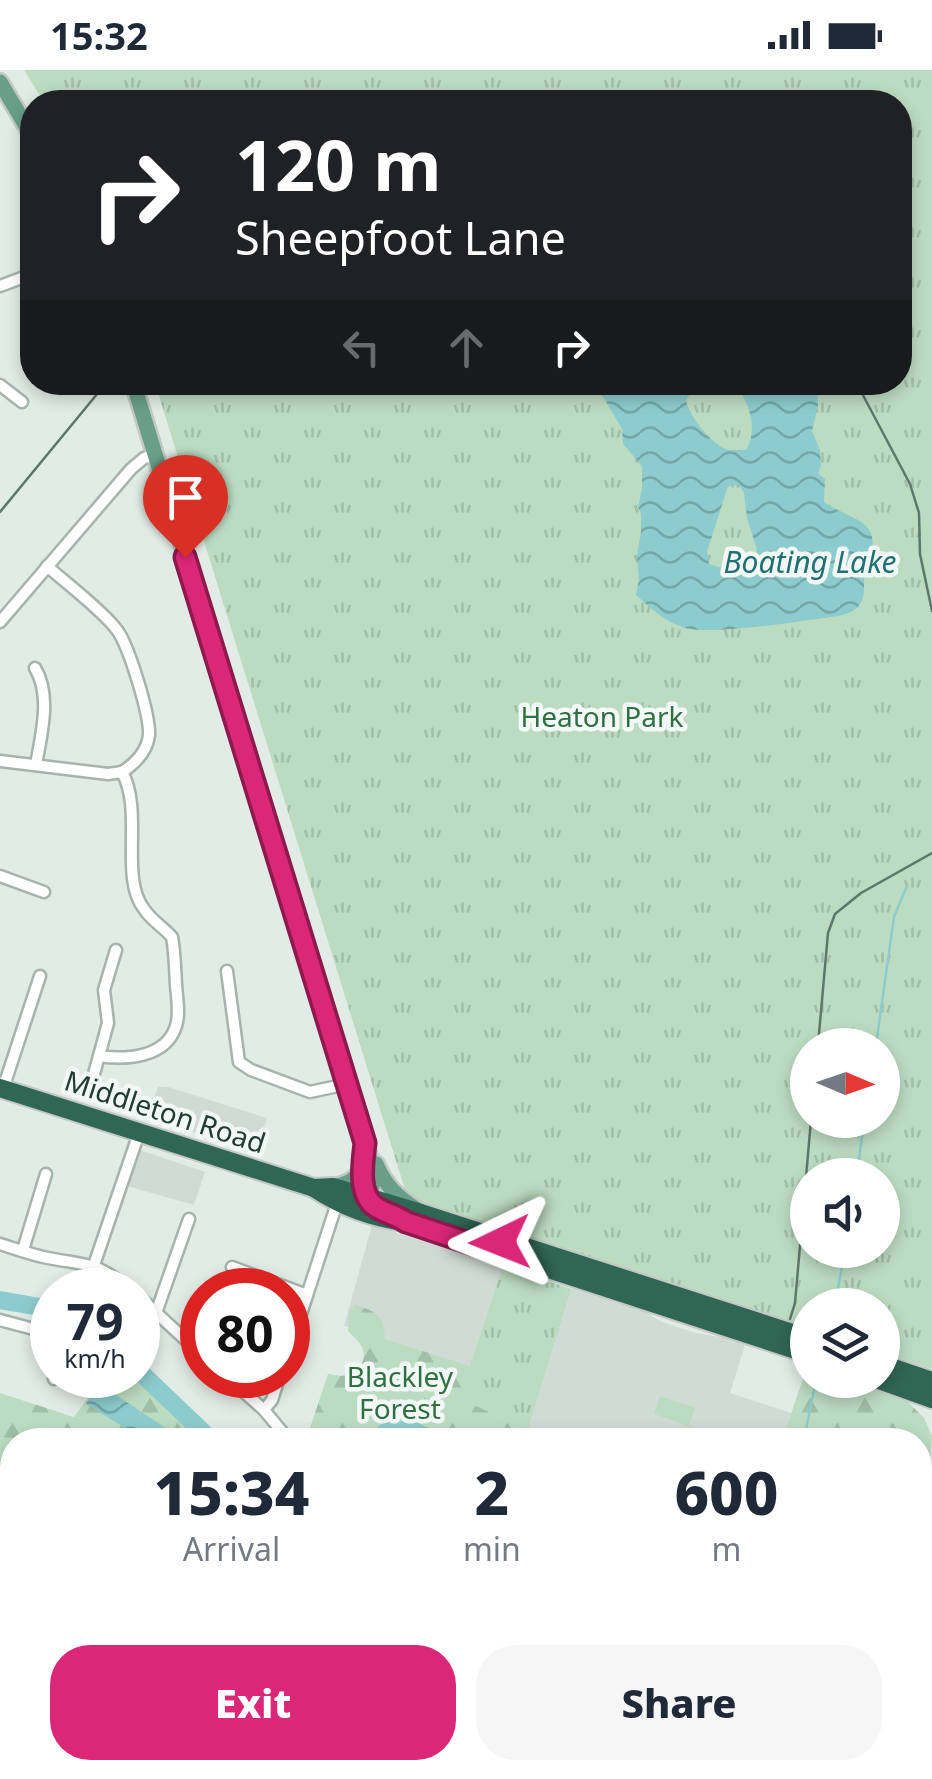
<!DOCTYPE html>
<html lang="en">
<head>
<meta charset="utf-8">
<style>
	body { margin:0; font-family:"Noto Sans",sans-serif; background:#f6f6f7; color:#1f2937; height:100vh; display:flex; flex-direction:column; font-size:38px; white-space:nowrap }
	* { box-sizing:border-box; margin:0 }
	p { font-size:32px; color:#747a83 }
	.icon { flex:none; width:55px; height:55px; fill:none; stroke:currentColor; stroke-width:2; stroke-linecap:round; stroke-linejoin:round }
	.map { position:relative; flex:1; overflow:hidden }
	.side { position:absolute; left:0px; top:1358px; width:932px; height:352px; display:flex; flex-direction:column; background:#fff; border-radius:40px 40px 0 0; box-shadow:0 5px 15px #0003 }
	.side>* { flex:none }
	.guide { position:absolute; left:20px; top:20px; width:892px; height:305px; border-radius:40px; box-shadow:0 5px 15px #0003; background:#202124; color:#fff; overflow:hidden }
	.needle { width:65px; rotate:92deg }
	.fabs { position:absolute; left:790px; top:958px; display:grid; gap:20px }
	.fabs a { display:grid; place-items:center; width:110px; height:110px; border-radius:50%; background:#fff; box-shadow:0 5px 15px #0003; font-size:50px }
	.speed { position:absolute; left:30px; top:1198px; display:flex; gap:20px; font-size:50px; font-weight:700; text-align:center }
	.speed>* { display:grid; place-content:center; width:130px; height:130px; border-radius:50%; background:#fff; box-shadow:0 5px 15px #0003; line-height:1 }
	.speed small { font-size:25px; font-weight:400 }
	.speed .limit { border:15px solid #d22; background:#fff; color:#111 }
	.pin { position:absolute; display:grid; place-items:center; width:85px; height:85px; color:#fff; margin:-102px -42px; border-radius:50% 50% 50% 0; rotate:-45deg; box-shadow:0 0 10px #0007 }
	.pin .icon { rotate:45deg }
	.me { position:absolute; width:110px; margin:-55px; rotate:268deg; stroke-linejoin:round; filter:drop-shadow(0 0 8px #0008) }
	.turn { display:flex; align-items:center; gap:35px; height:210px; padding:0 50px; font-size:45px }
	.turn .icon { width:130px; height:130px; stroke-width:2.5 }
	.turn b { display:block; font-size:70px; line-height:85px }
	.lanes { display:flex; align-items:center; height:95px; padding:0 50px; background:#0003; justify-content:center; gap:50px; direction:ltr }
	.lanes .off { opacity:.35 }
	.eta { display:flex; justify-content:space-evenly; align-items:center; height:170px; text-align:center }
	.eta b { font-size:60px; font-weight:800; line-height:70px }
	.action { display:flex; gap:20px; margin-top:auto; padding:20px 50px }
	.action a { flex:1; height:115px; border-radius:40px; background:#db2777; color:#fff; font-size:40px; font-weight:800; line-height:115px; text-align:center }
	.action a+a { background:#f6f6f7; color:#1f2937 }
	.status { display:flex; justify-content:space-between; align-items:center; height:70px; padding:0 50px; background:#fff; direction:ltr }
	.status svg { height:28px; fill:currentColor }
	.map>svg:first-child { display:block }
	.built { fill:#d0dbd5 }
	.grass { fill:#bcdcc1 }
	.forest { fill:url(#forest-firs) }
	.cemetery { fill:url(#cemetery-stones) }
	.park { fill:url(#park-tufts); fill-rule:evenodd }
	.water { fill:url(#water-waves); fill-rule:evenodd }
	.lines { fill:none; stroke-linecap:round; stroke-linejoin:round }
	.stream { stroke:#8dccce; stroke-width:2.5 }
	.river { stroke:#8dccce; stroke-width:18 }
	.street-casing { stroke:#a5b4ac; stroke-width:15 }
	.primary-casing { stroke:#c1c8c6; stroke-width:20 }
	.highway-casing { stroke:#c1c8c6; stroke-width:22 }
	.street { stroke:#fff; stroke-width:10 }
	.primary { stroke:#699f8a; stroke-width:15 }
	.highway { stroke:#306654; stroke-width:18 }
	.tram { stroke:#5e776d; stroke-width:2.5 }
	.route-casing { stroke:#8e194d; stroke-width:25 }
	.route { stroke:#db2777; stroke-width:18 }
	.labels { text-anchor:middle; stroke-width:9; stroke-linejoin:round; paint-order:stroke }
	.park-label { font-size:28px; fill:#2f7040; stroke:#f2f8f5 }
	.street-label { font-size:28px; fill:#233c32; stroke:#f2f8f5 }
	.water-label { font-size:30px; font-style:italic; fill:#207174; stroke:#f2f8f5 }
</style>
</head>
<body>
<div class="status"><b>15:32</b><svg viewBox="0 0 49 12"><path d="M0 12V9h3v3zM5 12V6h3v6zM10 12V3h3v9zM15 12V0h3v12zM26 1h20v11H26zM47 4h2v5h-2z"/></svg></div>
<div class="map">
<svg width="932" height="1709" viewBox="0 0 932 1709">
	<defs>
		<pattern id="forest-firs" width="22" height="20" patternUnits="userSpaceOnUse" patternTransform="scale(2.5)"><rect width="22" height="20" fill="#bcdcc1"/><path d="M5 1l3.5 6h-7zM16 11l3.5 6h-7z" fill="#a1bea6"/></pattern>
		<pattern id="cemetery-stones" width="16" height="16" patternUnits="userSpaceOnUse" patternTransform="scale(2.5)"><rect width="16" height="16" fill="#bcdcc1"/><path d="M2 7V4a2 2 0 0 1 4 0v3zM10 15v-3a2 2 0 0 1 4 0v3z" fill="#a1bea6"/></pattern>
		<pattern id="park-tufts" width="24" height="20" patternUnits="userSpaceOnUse" patternTransform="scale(2.5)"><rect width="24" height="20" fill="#bcdcc1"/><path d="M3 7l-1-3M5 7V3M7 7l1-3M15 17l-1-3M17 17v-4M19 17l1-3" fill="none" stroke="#a1bea6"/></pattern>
		<pattern id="water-waves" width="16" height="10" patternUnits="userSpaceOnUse" patternTransform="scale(2.5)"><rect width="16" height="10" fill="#8dccce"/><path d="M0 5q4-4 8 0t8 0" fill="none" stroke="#73a7a8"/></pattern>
	</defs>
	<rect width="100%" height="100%" fill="#e2ece6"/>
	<g class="built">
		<polygon points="158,1017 168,1017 267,1048 256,1083 132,1042 138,1024 154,1029"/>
		<polygon points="140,1080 205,1102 194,1135 127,1116"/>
		<polygon points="372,1155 645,1242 662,1252 695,1263 720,1267 745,1275 730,1323 791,1343 782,1370 554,1370 465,1331 469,1296 344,1256"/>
	</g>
	<polygon class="grass" points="660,1326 695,1338 689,1356 654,1344"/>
	<g class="forest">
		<path d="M 355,1235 C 376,1241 385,1246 385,1269 L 470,1296 L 465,1331 L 554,1370 L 306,1370 L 328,1304 L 341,1306 L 356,1303 C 370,1283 364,1277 348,1261 L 349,1243 Z"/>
		<polygon points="807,1297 808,1310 849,1310 907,1331 924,1348 932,1366 927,1435 925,1555 932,1581 932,1709 794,1709 775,1698 920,1698 920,1370 782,1370"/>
		<polygon points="104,1305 127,1305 137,1308 202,1370 12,1370 12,1698 357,1698 358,1709 0,1709 0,1645 5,1633 0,1630 0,1323 74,1347"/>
	</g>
	<polygon class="cemetery" points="357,1698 775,1698 794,1709 358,1709"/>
	<g class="park">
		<path d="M 24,0 L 932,0 L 932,1299 L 883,1283 L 882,1235 L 808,1235 L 807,1258 L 432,1138 L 406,1123 L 155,313 L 900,312 L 900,32 L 44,32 ZM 808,975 L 882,975 L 882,1050 L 808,1050 ZM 808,1105 L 882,1105 L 882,1180 L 808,1180 Z"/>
		<polygon points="503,1196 571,1219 528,1359 465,1331 470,1296"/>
	</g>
	<g class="water">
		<path d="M 589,313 L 817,313 L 818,335 L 812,361 L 820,380 L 821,396 L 818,403 L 825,409 L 824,432 C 836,441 859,448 866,456 C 882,474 864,492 864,510 C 864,520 865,525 860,534 C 855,542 848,543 839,546 C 806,550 709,567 682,557 C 665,551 649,537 636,525 L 639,509 L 637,486 L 641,461 L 641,444 L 638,437 L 642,419 L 642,396 L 623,374 L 622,359 L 604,328 ZM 700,316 L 736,316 C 750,333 758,361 746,380 C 744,380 730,380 729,380 C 711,375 691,348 686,331 L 693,319 ZM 739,415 L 744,423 L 747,448 L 757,480 L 753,495 C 739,501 724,499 709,494 L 707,482 L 728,416 Z"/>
		<polygon points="98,1313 173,1363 135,1364 86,1334"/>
	</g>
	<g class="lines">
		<g class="stream">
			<polyline points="876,975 894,847 906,818"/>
			<polyline points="857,1105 864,1050"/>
			<polyline points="835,1235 845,1180"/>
			<polyline points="804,1370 816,1310"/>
		</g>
		<g class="river">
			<polyline points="0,1230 52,1239"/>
			<polyline points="138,1300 204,1363 207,1370"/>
			<polyline points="377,1370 387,1361 412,1360 434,1370"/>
			<polyline points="920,1535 932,1535"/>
		</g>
		<g class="street-casing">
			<g id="street">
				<polyline points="0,216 32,204"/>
				<polyline points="0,315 22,332"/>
				<path d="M 47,496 C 67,514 102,540 117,560 C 129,576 150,645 149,665 C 147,682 136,693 122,702"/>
				<polyline points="0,552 131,399 144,388 154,385"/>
				<path d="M 35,598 C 52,626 41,665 36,695"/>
				<polyline points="0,691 108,704 122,702"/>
				<polyline points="0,806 44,822"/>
				<path d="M 116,880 L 104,920 L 108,953 L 99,986 C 126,990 166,988 176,956 C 180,944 177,928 176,915 C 175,899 175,883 172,867 C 163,857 151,850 144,839 C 119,807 144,741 122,702"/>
				<polyline points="227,901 239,992 251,1000 310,1022 347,1014"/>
				<polyline points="90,1018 99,986"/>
				<polyline points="3,1019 40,906"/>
				<path d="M 0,1174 C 16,1179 32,1185 48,1188 C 89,1196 96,1191 130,1220"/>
				<polyline points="23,1180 46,1104"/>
				<polyline points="94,1195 139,1063"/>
				<polyline points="232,1197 307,1225"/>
				<polyline points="138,1226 202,1285"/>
				<polyline points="156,1243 189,1149"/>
				<polyline points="0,1250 52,1264"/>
				<polyline points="288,1284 337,1133"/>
				<polyline points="225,1305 264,1340 289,1370"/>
				<polyline points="54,1309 56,1305"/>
				<polyline points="264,1340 272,1330 280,1305"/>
			</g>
		</g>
		<g class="primary-casing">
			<g id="primary">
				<polyline points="0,12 32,66"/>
				<path d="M 133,312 L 365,1073 C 370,1090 379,1111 367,1127"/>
				<path d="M 376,1094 C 385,1115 397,1127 416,1139"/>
				<path d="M 333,1117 C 349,1114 358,1109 364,1093"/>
			</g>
		</g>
		<g class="highway-casing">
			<g id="highway">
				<path d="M 0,1018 L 314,1118 C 341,1136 373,1148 405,1152 L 808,1284"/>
				<polyline points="314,1118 333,1117 421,1143 808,1268"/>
				<polyline points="882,1294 932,1311"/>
				<polyline points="879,1310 932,1329"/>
			</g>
		</g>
		<use href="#street" class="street"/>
		<use href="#primary" class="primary"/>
		<use href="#highway" class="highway"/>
		<g class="tram">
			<polyline points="856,312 910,414 919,443 920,484 932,541"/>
			<polyline points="0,442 107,312"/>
			<polyline points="818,975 828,863 835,844 861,823 932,783"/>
			<polyline points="790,1249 795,1233 811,1050"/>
		</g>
	</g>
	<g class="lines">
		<g class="route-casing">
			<path id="route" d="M 185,487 L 365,1073 C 363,1091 357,1125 376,1137 C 385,1143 396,1145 406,1152 L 505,1185 L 500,1172"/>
		</g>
		<use href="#route" class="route"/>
	</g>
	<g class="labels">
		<g class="park-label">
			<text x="602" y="657">Heaton Park</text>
			<text x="400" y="1317">Blackley<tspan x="400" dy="32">Forest</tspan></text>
		</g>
		<g class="street-label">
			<text transform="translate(165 1042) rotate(18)" y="10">Middleton Road</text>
		</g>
		<g class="water-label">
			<text x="810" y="503">Boating Lake</text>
		</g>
	</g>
</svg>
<div class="fabs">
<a><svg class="needle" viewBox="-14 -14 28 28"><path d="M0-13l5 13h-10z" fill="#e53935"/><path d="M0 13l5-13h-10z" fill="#747a83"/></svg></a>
<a><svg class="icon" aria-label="sound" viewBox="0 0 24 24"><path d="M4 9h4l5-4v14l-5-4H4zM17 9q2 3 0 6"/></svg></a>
<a><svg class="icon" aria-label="layers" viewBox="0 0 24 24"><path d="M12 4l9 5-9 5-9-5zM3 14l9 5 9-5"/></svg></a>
</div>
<div class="speed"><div>79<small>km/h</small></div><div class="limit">80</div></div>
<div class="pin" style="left:185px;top:487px;background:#d93025"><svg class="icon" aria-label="arrive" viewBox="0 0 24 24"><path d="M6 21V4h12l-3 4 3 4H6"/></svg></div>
<svg class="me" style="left:500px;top:1172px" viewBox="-20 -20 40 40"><path d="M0-17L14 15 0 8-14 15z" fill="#db2777" stroke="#fff" stroke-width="4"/></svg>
<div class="guide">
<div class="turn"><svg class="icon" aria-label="right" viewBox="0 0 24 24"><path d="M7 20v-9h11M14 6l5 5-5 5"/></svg><div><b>120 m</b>Sheepfoot Lane</div></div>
<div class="lanes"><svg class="icon off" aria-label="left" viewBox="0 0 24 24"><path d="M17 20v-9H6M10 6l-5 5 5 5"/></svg><svg class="icon off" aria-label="ahead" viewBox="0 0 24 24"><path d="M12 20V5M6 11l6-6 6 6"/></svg><svg class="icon" aria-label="right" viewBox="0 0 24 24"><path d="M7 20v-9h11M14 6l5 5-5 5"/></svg></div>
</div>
<section class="side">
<div class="eta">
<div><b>15:34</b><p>Arrival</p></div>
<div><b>2</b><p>min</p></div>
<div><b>600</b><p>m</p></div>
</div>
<div class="action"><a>Exit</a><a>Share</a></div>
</section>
</div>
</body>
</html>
